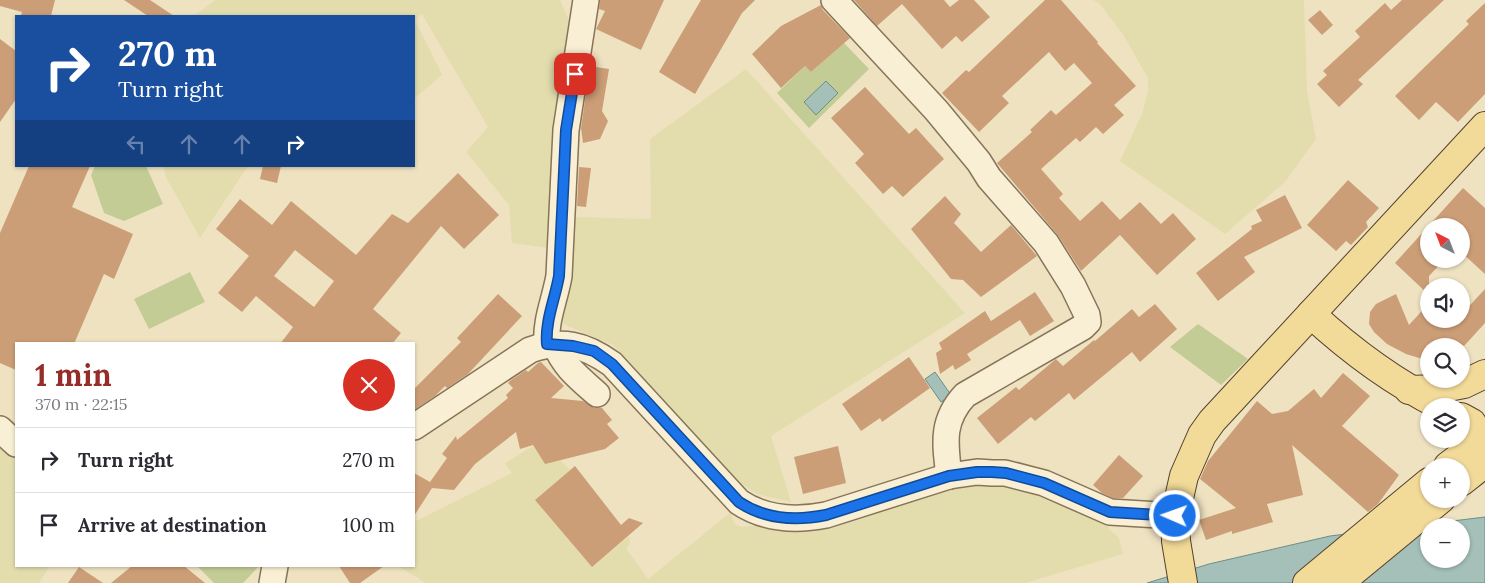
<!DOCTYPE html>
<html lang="en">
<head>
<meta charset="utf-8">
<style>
	body { margin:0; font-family:Lora,serif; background:#f7f7f7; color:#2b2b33; height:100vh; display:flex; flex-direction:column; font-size:19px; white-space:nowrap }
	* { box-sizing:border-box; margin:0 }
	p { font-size:16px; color:#7c7c81 }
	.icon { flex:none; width:28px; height:28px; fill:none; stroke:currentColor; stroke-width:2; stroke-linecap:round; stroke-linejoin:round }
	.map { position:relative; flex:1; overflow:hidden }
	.sheet { position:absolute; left:15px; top:342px; width:400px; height:225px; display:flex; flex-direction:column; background:#fff; border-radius:0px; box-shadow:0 1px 4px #0004 }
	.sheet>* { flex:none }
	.top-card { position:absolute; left:15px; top:15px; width:400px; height:152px; border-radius:0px; box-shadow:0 1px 4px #0004; background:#1a4fa0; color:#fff; overflow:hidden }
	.needle { width:32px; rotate:318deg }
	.controls { position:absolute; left:1420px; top:218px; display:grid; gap:10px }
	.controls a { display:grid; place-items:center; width:50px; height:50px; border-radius:50%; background:#fff; box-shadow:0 1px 4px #0004; font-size:25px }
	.pin { position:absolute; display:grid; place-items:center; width:42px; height:42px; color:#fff; margin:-21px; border-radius:10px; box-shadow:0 2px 8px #0006 }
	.me { position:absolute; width:55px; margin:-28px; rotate:272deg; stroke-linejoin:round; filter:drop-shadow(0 0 4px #0008) }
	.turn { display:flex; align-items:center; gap:18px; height:105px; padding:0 20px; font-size:22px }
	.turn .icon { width:65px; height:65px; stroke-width:2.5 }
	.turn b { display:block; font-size:35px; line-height:42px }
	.lanes { display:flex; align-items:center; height:48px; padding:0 20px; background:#0003; justify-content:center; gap:25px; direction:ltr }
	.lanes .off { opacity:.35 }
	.round { display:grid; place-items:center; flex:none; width:52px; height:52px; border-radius:26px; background:#f7f7f7 }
	.summary { display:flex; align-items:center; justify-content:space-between; height:85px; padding:0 20px }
	h1 { font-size:30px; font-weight:700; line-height:38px; color:#962d29 }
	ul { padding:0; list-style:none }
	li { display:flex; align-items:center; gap:15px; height:65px; padding:0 20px; border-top:1px solid #e1e1e2 }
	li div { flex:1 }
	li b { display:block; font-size:19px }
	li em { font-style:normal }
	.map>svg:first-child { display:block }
	.farmland { fill:#e3ddae }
	.green { fill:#c3cc95 }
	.water { fill:#a4c0b9; stroke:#6b8e87; fill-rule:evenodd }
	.building { fill:#cc9e77; fill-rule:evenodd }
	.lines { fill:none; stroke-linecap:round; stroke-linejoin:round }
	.minor-casing { stroke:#877459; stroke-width:28 }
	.major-casing { stroke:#55412d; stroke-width:30 }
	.minor { stroke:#f9efd4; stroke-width:25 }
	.major { stroke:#f2da98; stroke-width:28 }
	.route-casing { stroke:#114b97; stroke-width:12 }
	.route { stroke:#1a73e8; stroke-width:9 }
</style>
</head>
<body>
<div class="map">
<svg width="1485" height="583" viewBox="0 0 1485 583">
	<rect width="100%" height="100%" fill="#eee2c1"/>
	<g class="farmland">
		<polygon points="215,0 560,0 576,36 555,249 512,243 509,205 466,152 488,127 422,14 414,20 414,16 194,16"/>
		<polygon points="1093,0 1304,0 1307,91 1316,139 1285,182 1225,234 1120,161 1142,114 1148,92 1148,78 1122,33 1099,3"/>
		<polygon points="417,24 442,75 414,99 414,27"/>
		<polygon points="746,69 965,313 771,436 791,502 757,494 737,481 718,464 662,397 613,345 563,324 575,217 651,219 650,139"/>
		<polygon points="163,166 248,166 200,238 166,177"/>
		<polygon points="0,429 16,444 16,566 50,566 39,583 0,583"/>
		<polygon points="533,446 545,463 560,460 570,470 535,500 592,567 629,536 630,544 626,548 648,579 730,513 735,524 741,527 749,526 772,524 947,485 994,482 1038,490 1111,524 1108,528 1119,538 1123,554 1025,583 426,583 398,566 414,566 414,522 512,473 505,463"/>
	</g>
	<g class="green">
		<polygon points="844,43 869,69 809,128 777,93 805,66 811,72"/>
		<polygon points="95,166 146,166 163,204 124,221 104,213 91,175"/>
		<polygon points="190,272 205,302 149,329 134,299"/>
		<polygon points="1198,324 1248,359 1221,385 1170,347"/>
		<polygon points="197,566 259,566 243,583 214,583"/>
	</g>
	<g class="water">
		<polygon points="826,81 838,93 816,115 804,102"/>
		<polygon points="935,372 951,395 941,402 925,379"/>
		<path d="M 1485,517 L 1485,583 L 1147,583 L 1209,564 L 1330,536 ZM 1429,526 L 1461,526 L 1461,559 L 1429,559 Z"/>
	</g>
	<g class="building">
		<polygon points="0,0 55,0 51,16 21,16 22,12 0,6"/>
		<polygon points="124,0 150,0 174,16 148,16"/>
		<polygon points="600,0 664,0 641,50 596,29 605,11 599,9"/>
		<polygon points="701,0 755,0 742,13 695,94 659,72"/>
		<polygon points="854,0 944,0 950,7 959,0 974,0 990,17 962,42 956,36 942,49 902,4 877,26"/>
		<polygon points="1045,0 1061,0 1098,42 1097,43 1136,86 1114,105 1124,115 1103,134 1096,127 1080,142 1076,138 1041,169 1063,194 1059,198 1080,221 1102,201 1120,220 1140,202 1161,224 1173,213 1196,239 1157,275 1120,235 1081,271 1057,234 997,163 1032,132 1030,130 1051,110 1056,115 1092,83 1074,63 1065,71 1049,52 1002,96 1009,103 979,132 942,93 966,70 969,72"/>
		<polygon points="1402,0 1444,0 1358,80 1363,84 1339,107 1317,84 1327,75 1323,71 1360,37 1355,31 1385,3 1391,10"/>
		<polygon points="1485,3 1485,94 1458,122 1436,102 1419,120 1395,96 1469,24 1466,21"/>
		<polygon points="821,5 823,10 850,38 811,72 805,66 781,88 752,54 781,26"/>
		<polygon points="1320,10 1333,25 1322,35 1308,20"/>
		<polygon points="0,39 16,51 16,99 0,122"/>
		<polygon points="590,66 609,69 602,111 608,121 600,139 583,143 581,128"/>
		<polygon points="865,87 909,134 916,128 944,159 903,197 892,186 883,194 855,163 864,154 831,118"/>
		<polygon points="29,166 90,166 72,207 133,234 114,279 104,274 74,344 16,344 16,370 0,363 0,233"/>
		<polygon points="263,166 281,166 277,183 260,179"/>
		<polygon points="579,167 591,168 586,207 577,206"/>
		<path d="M 458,173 L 499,215 L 464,249 L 441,226 L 373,309 L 401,333 L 392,344 L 280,344 L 293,327 L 256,296 L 242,312 L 218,293 L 249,256 L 216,229 L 240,199 L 272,225 L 291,201 L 356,255 L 392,214 L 408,223 ZM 295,250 L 334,281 L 314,307 L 274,276 Z"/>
		<polygon points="1348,180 1379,208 1366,222 1368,227 1351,245 1346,241 1336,251 1307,225"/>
		<polygon points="1463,188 1485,208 1485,274 1461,252 1461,226 1429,226 1429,259 1445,259 1429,276 1429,295 1395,263"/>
		<polygon points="1285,195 1302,228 1244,257 1255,272 1218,301 1196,273 1252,229 1251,226 1262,221 1256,210"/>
		<polygon points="945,196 961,214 954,223 981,252 1011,225 1037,256 981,297 963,280 951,279 911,229"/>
		<polygon points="1485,289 1485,323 1464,346 1429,346 1429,361 1406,354 1387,344 1374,332 1369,324 1370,312 1376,304 1396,294 1409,325 1429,303 1429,319 1461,319 1461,315"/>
		<polygon points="1035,292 1054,321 1030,336 1020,320 967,354 971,360 955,370 953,365 940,374 936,353 942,349 939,343 985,311 991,321"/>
		<polygon points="498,294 522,316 468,374 447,388 445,386 435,396 414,410 414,389 461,342 457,338"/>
		<polygon points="1155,304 1177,329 1140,362 1132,352 1074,400 1069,393 1035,421 1031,417 998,444 977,418 1016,387 1019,390 1056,359 1063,366 1094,340 1095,341 1132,309 1139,317"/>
		<polygon points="909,357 930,388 882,422 880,418 861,431 842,404"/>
		<polygon points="541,362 564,386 551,398 583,401 594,408 602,408 612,420 607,424 619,438 605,449 545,464 533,445 520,449 516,432 475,464 454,490 432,488 414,516 414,473 430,482 447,458 442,454 456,436 457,440 508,398 506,395 513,388 508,383 511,380 526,370 528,372 538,363"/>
		<polygon points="1343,373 1370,396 1342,426 1399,475 1378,504 1368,512 1292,445 1303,495 1267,504 1273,522 1232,534 1232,531 1206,540 1199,520 1236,508 1200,479 1208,461 1231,433 1257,401 1272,414 1288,411 1314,389 1321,398"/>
		<polygon points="838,446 846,483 803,494 794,457"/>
		<polygon points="1119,455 1143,476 1123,498 1113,498 1102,493 1093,485"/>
		<polygon points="575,466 621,525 629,518 643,523 592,567 535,500"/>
		<polygon points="132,566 184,566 205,583 111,583"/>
		<polygon points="339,566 384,566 360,583 350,583"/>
		<polygon points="79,567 103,583 68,583"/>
	</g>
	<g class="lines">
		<g class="minor-casing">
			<g id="minor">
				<path d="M 834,0 L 936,110 L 979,162 L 989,178 L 1046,243 L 1073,286 L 1087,315 L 1088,322 L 1083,327 L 965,395 C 941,421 945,443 949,476"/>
				<path d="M 547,344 C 545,321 555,299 559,276 L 566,130 L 586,0"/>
				<path d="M 555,344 C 564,367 579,378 597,394"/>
				<path d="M 414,427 L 530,350 C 562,339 584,344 612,364 L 739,502 C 766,520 796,521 826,515 L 949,476 L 977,472 L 992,473 L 1005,473 L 1044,483 L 1110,512 L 1175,516"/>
				<polyline points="0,429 16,444"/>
				<polyline points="272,583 275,566"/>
			</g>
		</g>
		<g class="major-casing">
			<g id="major">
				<path d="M 1311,314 C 1350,350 1393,382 1441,406"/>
				<polyline points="1409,390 1438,389 1464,384 1485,374"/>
				<polyline points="1461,417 1472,423"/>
				<polyline points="1448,466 1485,438"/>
				<polyline points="1461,482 1485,463"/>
				<polyline points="1183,583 1176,541 1175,516 1184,476 1202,435 1212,421 1485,126"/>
				<polyline points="1307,583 1429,482"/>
				<polyline points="1339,583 1441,499"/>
			</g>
		</g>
		<use href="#minor" class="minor"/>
		<use href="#major" class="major"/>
	</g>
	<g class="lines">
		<g class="route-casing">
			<path id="route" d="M 575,74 L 566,130 L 559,276 C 555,299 545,321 547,344 L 573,346 L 594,351 L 612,364 L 739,502 C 766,520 796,521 826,515 L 949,476 L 977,472 L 992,472 L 1006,473 L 1044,483 L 1110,512 L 1175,516"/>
		</g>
		<use href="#route" class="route"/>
	</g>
</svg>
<div class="controls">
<a><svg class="needle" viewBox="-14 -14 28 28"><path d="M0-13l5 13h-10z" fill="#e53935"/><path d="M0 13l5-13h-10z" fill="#7c7c81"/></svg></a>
<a><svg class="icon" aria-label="sound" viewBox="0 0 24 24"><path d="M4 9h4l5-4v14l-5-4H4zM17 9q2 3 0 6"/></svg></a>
<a><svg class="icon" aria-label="search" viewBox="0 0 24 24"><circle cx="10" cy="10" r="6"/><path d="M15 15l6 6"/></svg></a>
<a><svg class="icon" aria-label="layers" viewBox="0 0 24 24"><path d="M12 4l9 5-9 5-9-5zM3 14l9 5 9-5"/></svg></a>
<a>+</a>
<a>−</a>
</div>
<div class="pin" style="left:575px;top:74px;background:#d93025"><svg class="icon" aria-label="arrive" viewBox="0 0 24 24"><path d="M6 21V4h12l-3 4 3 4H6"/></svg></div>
<svg class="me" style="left:1175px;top:516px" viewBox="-20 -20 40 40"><circle r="17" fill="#1a73e8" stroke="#fff" stroke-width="3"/><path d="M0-11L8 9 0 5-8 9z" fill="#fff"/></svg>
<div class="top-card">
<div class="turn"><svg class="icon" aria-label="right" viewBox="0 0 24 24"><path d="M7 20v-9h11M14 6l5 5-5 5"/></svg><div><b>270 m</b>Turn right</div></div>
<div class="lanes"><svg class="icon off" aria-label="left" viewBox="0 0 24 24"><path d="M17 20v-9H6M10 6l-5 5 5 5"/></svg><svg class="icon off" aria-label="ahead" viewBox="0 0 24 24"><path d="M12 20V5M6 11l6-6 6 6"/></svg><svg class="icon off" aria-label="ahead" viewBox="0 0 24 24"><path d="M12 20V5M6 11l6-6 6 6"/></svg><svg class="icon" aria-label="right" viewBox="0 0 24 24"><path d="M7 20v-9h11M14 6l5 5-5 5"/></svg></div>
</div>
<section class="sheet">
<div class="summary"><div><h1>1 min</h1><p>370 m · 22:15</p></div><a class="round" style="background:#d93025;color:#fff"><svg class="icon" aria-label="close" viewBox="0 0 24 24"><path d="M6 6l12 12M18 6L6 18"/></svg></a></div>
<ul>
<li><svg class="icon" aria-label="right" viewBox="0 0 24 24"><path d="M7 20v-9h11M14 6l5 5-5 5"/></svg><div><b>Turn right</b></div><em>270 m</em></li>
<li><svg class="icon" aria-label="arrive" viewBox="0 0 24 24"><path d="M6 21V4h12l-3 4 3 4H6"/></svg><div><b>Arrive at destination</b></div><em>100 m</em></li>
</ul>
</section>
</div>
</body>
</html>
